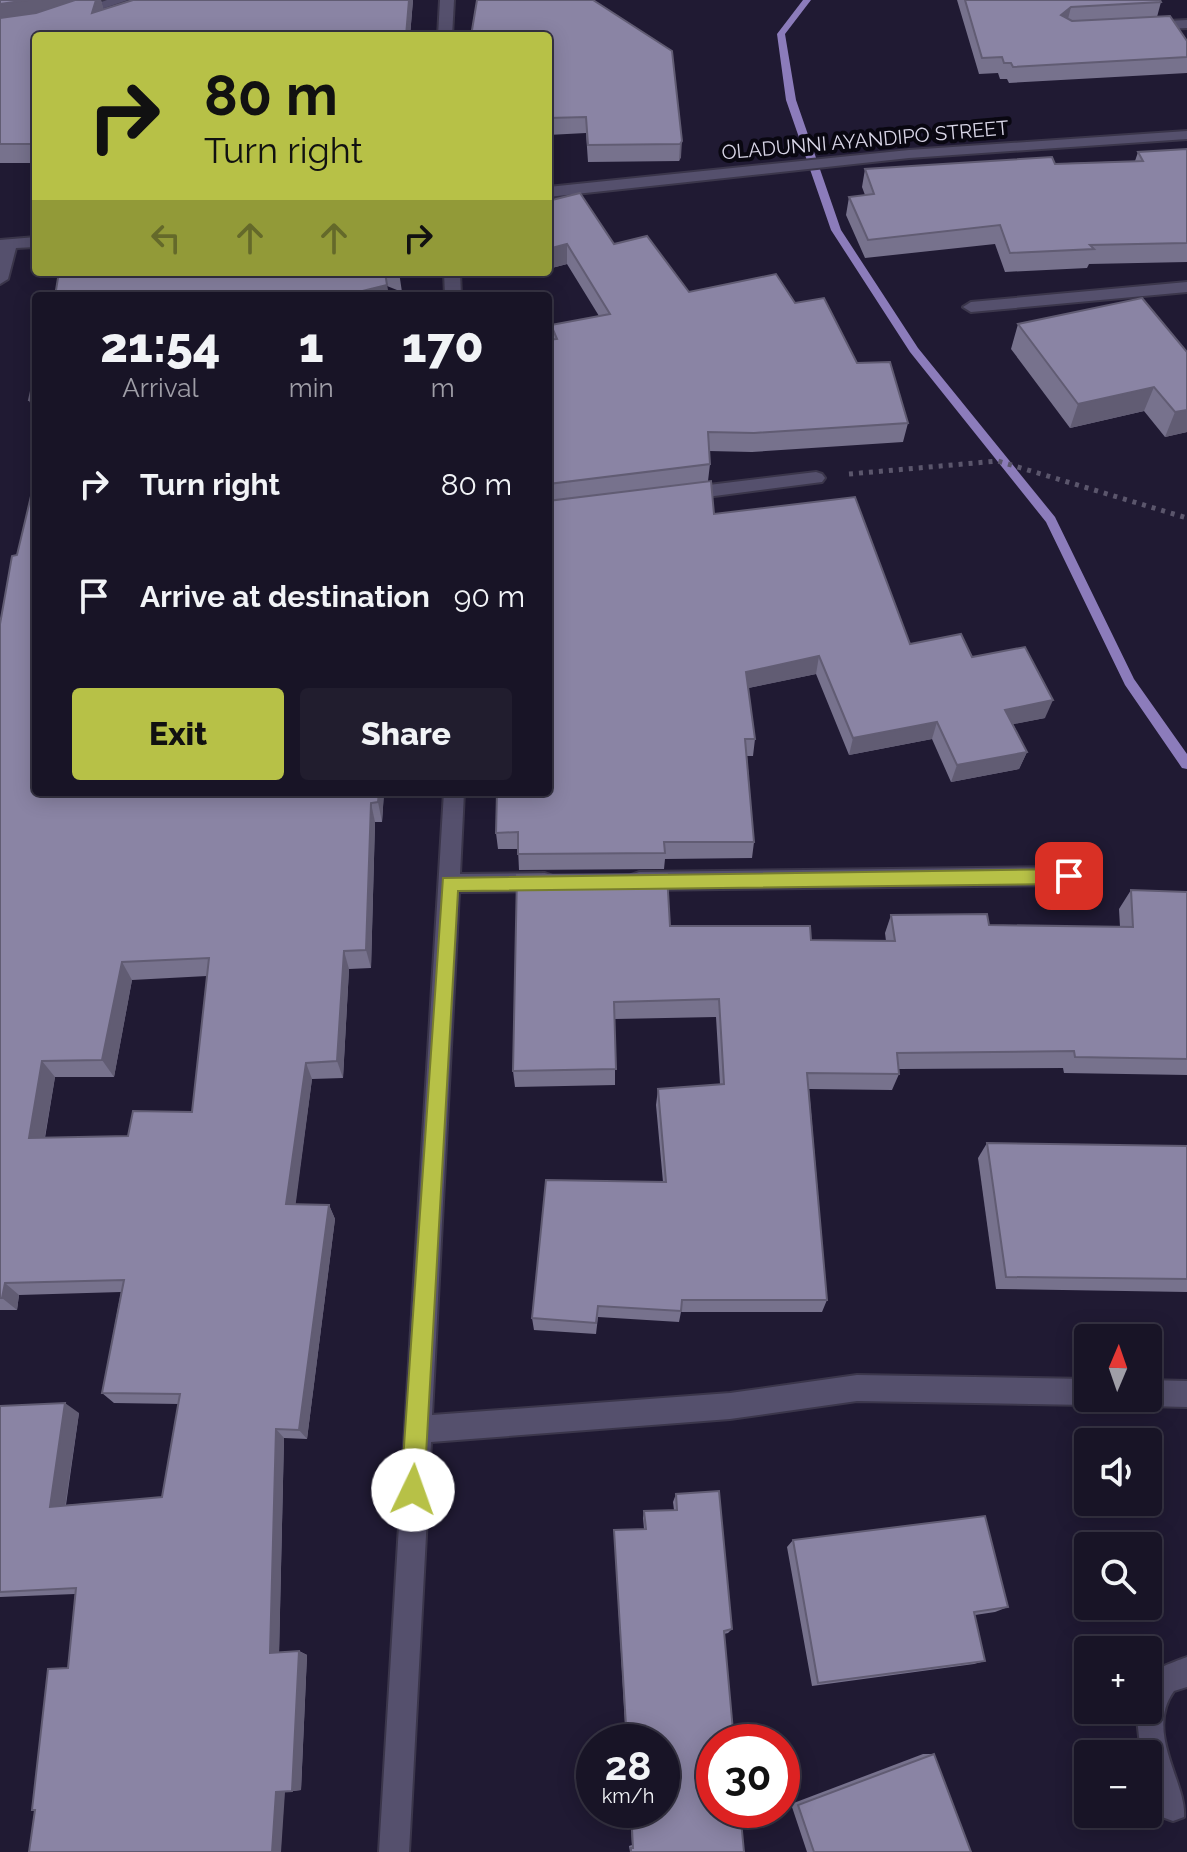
<!DOCTYPE html>
<html lang="en">
<head>
<meta charset="utf-8">
<style>
	body { margin:0; font-family:Raleway,sans-serif; background:#211d2e; color:#f1f3f6; height:100vh; display:flex; flex-direction:column; font-size:30px; white-space:nowrap }
	* { box-sizing:border-box; margin:0 }
	p { font-size:26px; color:#9f9ea7 }
	.icon { flex:none; width:44px; height:44px; fill:none; stroke:currentColor; stroke-width:2; stroke-linecap:round; stroke-linejoin:round }
	.map { position:relative; flex:1; overflow:hidden }
	.panel { position:absolute; left:32px; top:292px; width:520px; height:504px; display:flex; flex-direction:column; background:#181426; border-radius:8px; box-shadow:0 4px 20px #0003,0 0 0 2px #363343 }
	.panel>* { flex:none }
	.top-card { position:absolute; left:32px; top:32px; width:520px; height:244px; border-radius:8px; box-shadow:0 4px 20px #0003,0 0 0 2px #363343; background:#b7c147; color:#111; overflow:hidden }
	.needle { width:52px; rotate:2deg }
	.controls { position:absolute; left:1074px; top:1324px; display:grid; gap:16px }
	.controls a { display:grid; place-items:center; width:88px; height:88px; border-radius:8px; background:#181426; box-shadow:0 4px 20px #0003,0 0 0 2px #363343; font-size:40px }
	.speed { position:absolute; left:576px; top:1724px; display:flex; gap:16px; font-size:40px; font-weight:700; text-align:center }
	.speed>* { display:grid; place-content:center; width:104px; height:104px; border-radius:50%; background:#181426; box-shadow:0 4px 20px #0003,0 0 0 2px #363343; line-height:1 }
	.speed small { font-size:20px; font-weight:400 }
	.speed .limit { border:12px solid #d22; background:#fff; color:#111 }
	.pin { position:absolute; display:grid; place-items:center; width:68px; height:68px; color:#fff; margin:-34px; border-radius:16px; box-shadow:0 4px 12px #0006 }
	.me { position:absolute; width:88px; margin:-44px; rotate:3deg; stroke-linejoin:round; filter:drop-shadow(0 0 6px #0008) }
	.turn { display:flex; align-items:center; gap:28px; height:168px; padding:0 40px; font-size:36px }
	.turn .icon { width:104px; height:104px; stroke-width:2.5 }
	.turn b { display:block; font-size:56px; line-height:68px }
	.lanes { display:flex; align-items:center; height:76px; padding:0 40px; background:#0003; justify-content:center; gap:40px; direction:ltr }
	.lanes .off { opacity:.35 }
	.eta { display:flex; justify-content:space-evenly; align-items:center; height:136px; text-align:center }
	.eta b { font-size:48px; font-weight:800; line-height:56px }
	.cta { display:flex; gap:16px; margin-top:auto; padding:16px 40px }
	.cta a { flex:1; height:92px; border-radius:8px; background:#b7c147; color:#111; font-size:32px; font-weight:800; line-height:92px; text-align:center }
	.cta a+a { background:#211d2e; color:#f1f3f6 }
	ul { padding:0; list-style:none }
	li { display:flex; align-items:center; gap:24px; height:112px; padding:0 40px }
	li div { flex:1 }
	li b { display:block; font-size:30px }
	li em { font-style:normal }
	.map>svg:first-child { display:block }
	.lines { fill:none; stroke-linecap:round; stroke-linejoin:round }
	.stream { fill:#8c7cbb; fill-rule:evenodd }
	.service-casing { stroke:#3b364b; stroke-width:4 }
	.minor-casing { stroke:#3b364b; stroke-width:4 }
	.path { stroke:#5b566c; stroke-width:5; stroke-dasharray:4 6; stroke-linecap:butt }
	.service { fill:#55506d; fill-rule:evenodd }
	.minor { fill:#55506d; fill-rule:evenodd }
	.wall { fill:#77728d; fill-rule:evenodd }
	.shaded-wall { fill:#615c73 }
	.building { fill:#8a84a4; stroke:#615c73; stroke-width:2; fill-rule:evenodd }
	.route { fill:#b7c147; stroke:#777d2e; stroke-width:2 }
	.labels { text-anchor:middle; stroke-width:8; stroke-linejoin:round; paint-order:stroke }
	.far-street-label { font-size:20px; fill:#d8d5e6; stroke:#090711 }
</style>
</head>
<body>
<div class="map">
<svg width="1187" height="1852" viewBox="0 0 1187 1852">
	<rect width="100%" height="100%" fill="#201a33"/>
	<g class="lines">
		<polygon class="stream" points="803,0 811,0 785,34 796,100 841,230 918,348 1055,517 1134,679 1187,754 1187,769 1182,768 1125,685 1046,522 910,352 831,230 786,100 777,34"/>
		<g class="service-casing">
			<polygon id="service" points="1187,20 1187,28 1148,30 1141,26 1148,22"/>
		</g>
		<g class="minor-casing">
			<g id="minor">
				<polygon points="107,0 128,0 75,18 68,14"/>
				<polygon points="440,0 454,0 452,36 438,36"/>
				<polygon points="1187,131 1187,139 909,158 548,197 548,187 909,150"/>
				<polygon points="36,237 36,247 16,248 8,279 0,284 0,240"/>
				<polygon points="444,272 460,272 461,296 445,296"/>
				<polygon points="1187,282 1187,292 971,312 963,307 971,302"/>
				<polygon points="816,472 822,474 825,478 822,482 684,500 675,494 684,488"/>
				<polygon points="444,792 464,792 460,874 545,873 553,876 556,882 553,888 545,891 459,892 432,1415 730,1393 857,1375 1088,1379 1088,1398 1099,1398 1088,1405 857,1401 730,1419 431,1442 409,1852 379,1852"/>
				<polygon points="1069,867 1077,870 1080,876 1077,882 1069,885 639,890 631,887 628,881 631,875 639,872"/>
				<polygon points="1148,1380 1187,1381 1187,1407 1148,1406 1139,1402 1137,1398 1148,1398"/>
				<path d="M 1187,1657 L 1187,1687 L 1174,1691 C 1144,1732 1187,1783 1184,1817 L 1173,1821 L 1162,1817 L 1148,1777 L 1148,1754 L 1141,1754 L 1136,1710 L 1148,1710 C 1148,1670 1150,1671 1187,1657 Z"/>
			</g>
		</g>
		<polyline class="path" points="849,474 998,461 1187,518"/>
		<use href="#service" class="service"/>
		<use href="#minor" class="minor"/>
	</g>
	<g class="wall">
		<polygon points="0,0 101,0 103,9 133,0 413,0 410,36 36,36 36,163 0,163"/>
		<polygon points="957,0 1160,0 1161,2 1157,17 1187,41 1187,73 1009,83 1007,79 1000,79 998,73 979,74"/>
		<polygon points="548,36 672,51 681,157 679,161 588,162 586,133 548,135"/>
		<polygon points="1187,149 1187,262 1089,264 1087,268 1005,272 995,244 865,258 846,215 849,197 865,195 862,187 865,169 1135,161 1138,152"/>
		<polygon points="548,201 689,292 795,303 857,363 908,423 903,442 752,452 709,451 710,464 708,481 714,514 910,644 972,657 1045,718 1013,724 1027,752 1019,769 951,782 932,739 849,755 816,674 748,688 755,739 753,756 747,756 754,842 752,858 665,859 664,869 519,870 518,849 498,849 496,833 548,792 548,340 552,340 551,325 599,316 567,264 548,269"/>
		<polygon points="59,272 399,272 402,292 387,286"/>
		<polygon points="1018,324 1187,352 1187,432 1165,437 1144,411 1070,428 1011,349"/>
		<polygon points="36,368 36,418 29,400"/>
		<path d="M 0,624 L 36,792 L 384,792 L 382,822 L 375,822 L 371,968 L 349,969 L 343,1078 L 312,1079 L 295,1204 L 329,1205 L 335,1219 L 307,1439 L 284,1438 L 279,1653 L 299,1651 L 307,1655 L 301,1790 L 285,1792 L 68,1668 L 75,1594 L 0,1597 L 0,1406 L 79,1413 L 66,1505 L 162,1497 L 179,1404 L 114,1403 L 102,1393 L 121,1292 L 19,1295 L 17,1310 L 0,1310 ZM 207,976 L 192,1112 L 128,1136 L 45,1138 L 55,1077 L 114,1077 L 132,980 Z"/>
		<polygon points="1131,890 1187,892 1187,1075 1064,1073 1063,1068 899,1069 899,1074 892,1090 809,1089 827,1300 822,1312 681,1312 679,1322 598,1317 596,1334 534,1330 532,1318 663,1182 656,1105 658,1089 720,1084 716,1017 615,1019 615,1085 515,1087 513,1071 670,926 811,940 886,941 885,933 891,915 989,925 1120,927 1119,909"/>
		<polygon points="987,1143 1187,1146 1187,1292 996,1289 978,1158"/>
		<polygon points="676,1494 732,1629 728,1633 724,1634 744,1852 630,1852 629,1846 632,1845 630,1810 662,1810 662,1742 626,1742 614,1530 644,1529 643,1518 644,1511 674,1510 673,1502"/>
		<polygon points="793,1540 1008,1607 995,1612 975,1615 985,1661 974,1664 812,1686 787,1547"/>
		<polygon points="923,1754 934,1754 971,1852 807,1852 791,1804"/>
	</g>
	<g class="shaded-wall">
		<polygon points="28,0 101,0 104,11 0,24 0,4"/>
		<polygon points="409,0 413,0 410,36 406,36"/>
		<polygon points="1071,7 1067,23 1061,15"/>
		<polygon points="682,141 681,157 679,161 680,144"/>
		<polygon points="567,244 567,264 548,269 548,249"/>
		<polygon points="385,272 389,296 342,296"/>
		<polygon points="1154,387 1144,411 1070,428 1078,404"/>
		<polygon points="1187,410 1187,432 1165,437 1175,412"/>
		<polygon points="819,656 816,674 744,689 746,672"/>
		<polygon points="1053,700 1045,718 999,727 1005,710"/>
		<polygon points="937,722 932,739 849,755 853,738"/>
		<polygon points="1027,752 1019,769 951,782 957,765"/>
		<polygon points="379,792 384,792 382,822 378,802"/>
		<polygon points="371,803 375,822 371,968 366,950"/>
		<polygon points="344,951 349,969 343,1078 337,1061"/>
		<polygon points="122,962 132,980 114,1077 102,1060"/>
		<polygon points="42,1061 55,1077 42,1153 29,1138"/>
		<polygon points="306,1063 312,1079 294,1217 286,1204"/>
		<polygon points="329,1205 335,1219 307,1439 299,1430"/>
		<polygon points="5,1283 19,1295 17,1310 2,1298"/>
		<polygon points="65,1403 79,1413 64,1514 50,1507"/>
		<polygon points="276,1429 284,1438 279,1657 270,1653"/>
		<polygon points="299,1651 307,1655 301,1790 292,1791"/>
		<polygon points="276,1792 285,1792 281,1852 272,1852"/>
	</g>
	<g class="building">
		<polygon points="0,0 28,0 0,4"/>
		<polygon points="75,0 96,0 92,13 133,0 409,0 406,36 36,36 36,144 0,144 0,18 36,13"/>
		<polygon points="477,0 593,0 672,51 682,141 680,144 588,145 586,117 548,118 548,36 471,36"/>
		<polygon points="965,0 1160,0 1161,2 1071,7 1061,15 1072,21 1170,16 1187,41 1187,57 1013,67 1011,63 1004,63 1002,57 982,58"/>
		<polygon points="1187,149 1187,243 1090,245 1094,249 1010,253 1000,225 868,240 849,197 874,194 865,169 1052,157 1055,164 1143,161 1138,152"/>
		<polygon points="580,193 614,244 647,236 689,292 776,274 795,303 824,298 857,363 890,362 908,423 754,433 708,432 710,464 548,484 548,340 557,339 551,325 610,314 567,244 548,249 548,201"/>
		<polygon points="59,272 385,272 387,285 342,296 55,296"/>
		<polygon points="1142,298 1187,352 1187,410 1175,412 1154,387 1078,404 1018,324"/>
		<polygon points="36,368 36,400 29,400"/>
		<path d="M 36,475 L 36,792 L 379,792 L 378,802 L 371,803 L 366,950 L 344,951 L 337,1061 L 306,1063 L 286,1204 L 329,1205 L 299,1430 L 276,1429 L 270,1653 L 299,1651 L 292,1791 L 276,1792 L 272,1852 L 29,1852 L 35,1810 L 32,1810 L 48,1669 L 68,1668 L 76,1588 L 0,1592 L 0,1406 L 65,1403 L 50,1507 L 162,1497 L 180,1394 L 102,1393 L 124,1280 L 5,1283 L 2,1298 L 0,1298 L 0,624 L 12,556 L 17,555 ZM 209,958 L 192,1112 L 133,1111 L 128,1136 L 29,1138 L 42,1061 L 102,1060 L 122,962 Z"/>
		<polygon points="711,481 714,514 855,497 910,644 961,634 972,657 1025,647 1053,700 1005,710 1027,752 957,765 937,722 853,738 819,656 746,672 755,739 745,739 754,842 664,842 665,853 518,854 518,832 496,833 497,792 548,792 548,501"/>
		<polygon points="667,874 670,926 810,926 811,940 895,941 891,915 987,914 989,925 1133,927 1131,890 1187,892 1187,1059 1075,1057 1074,1051 897,1053 899,1074 807,1073 827,1300 682,1300 681,1311 598,1306 596,1323 532,1318 546,1180 666,1182 658,1089 724,1084 719,999 614,1002 616,1069 513,1071 517,875"/>
		<polygon points="987,1143 1187,1146 1187,1279 1006,1277"/>
		<polygon points="719,1491 732,1629 724,1631 734,1742 714,1742 714,1810 740,1810 744,1852 631,1852 631,1848 633,1848 631,1810 662,1810 662,1742 627,1742 614,1530 646,1529 644,1511 677,1510 676,1494"/>
		<polygon points="985,1516 1008,1607 974,1612 985,1661 818,1683 793,1540"/>
		<polygon points="934,1754 971,1852 814,1852 798,1805"/>
	</g>
	<polygon class="route" points="1069,869 1078,876 1069,884 458,891 424,1490 421,1498 413,1502 405,1498 401,1490 443,878"/>
	<g class="labels">
		<g class="far-street-label">
			<text transform="translate(865 140) rotate(-5)" y="7">OLADUNNI AYANDIPO STREET</text>
		</g>
	</g>
</svg>
<div class="controls">
<a><svg class="needle" viewBox="-14 -14 28 28"><path d="M0-13l5 13h-10z" fill="#e53935"/><path d="M0 13l5-13h-10z" fill="#9f9ea7"/></svg></a>
<a><svg class="icon" aria-label="sound" viewBox="0 0 24 24"><path d="M4 9h4l5-4v14l-5-4H4zM17 9q2 3 0 6"/></svg></a>
<a><svg class="icon" aria-label="search" viewBox="0 0 24 24"><circle cx="10" cy="10" r="6"/><path d="M15 15l6 6"/></svg></a>
<a>+</a>
<a>−</a>
</div>
<div class="speed"><div>28<small>km/h</small></div><div class="limit">30</div></div>
<div class="pin" style="left:1069px;top:876px;background:#d93025"><svg class="icon" aria-label="arrive" viewBox="0 0 24 24"><path d="M6 21V4h12l-3 4 3 4H6"/></svg></div>
<svg class="me" style="left:413px;top:1490px" viewBox="-20 -20 40 40"><circle r="19" fill="#fff"/><path d="M0-13L10 11 0 6-10 11z" fill="#b7c147"/></svg>
<div class="top-card">
<div class="turn"><svg class="icon" aria-label="right" viewBox="0 0 24 24"><path d="M7 20v-9h11M14 6l5 5-5 5"/></svg><div><b>80 m</b>Turn right</div></div>
<div class="lanes"><svg class="icon off" aria-label="left" viewBox="0 0 24 24"><path d="M17 20v-9H6M10 6l-5 5 5 5"/></svg><svg class="icon off" aria-label="ahead" viewBox="0 0 24 24"><path d="M12 20V5M6 11l6-6 6 6"/></svg><svg class="icon off" aria-label="ahead" viewBox="0 0 24 24"><path d="M12 20V5M6 11l6-6 6 6"/></svg><svg class="icon" aria-label="right" viewBox="0 0 24 24"><path d="M7 20v-9h11M14 6l5 5-5 5"/></svg></div>
</div>
<section class="panel">
<div class="eta">
<div><b>21:54</b><p>Arrival</p></div>
<div><b>1</b><p>min</p></div>
<div><b>170</b><p>m</p></div>
</div>
<ul>
<li><svg class="icon" aria-label="right" viewBox="0 0 24 24"><path d="M7 20v-9h11M14 6l5 5-5 5"/></svg><div><b>Turn right</b></div><em>80 m</em></li>
<li><svg class="icon" aria-label="arrive" viewBox="0 0 24 24"><path d="M6 21V4h12l-3 4 3 4H6"/></svg><div><b>Arrive at destination</b></div><em>90 m</em></li>
</ul>
<div class="cta"><a>Exit</a><a>Share</a></div>
</section>
</div>
</body>
</html>
